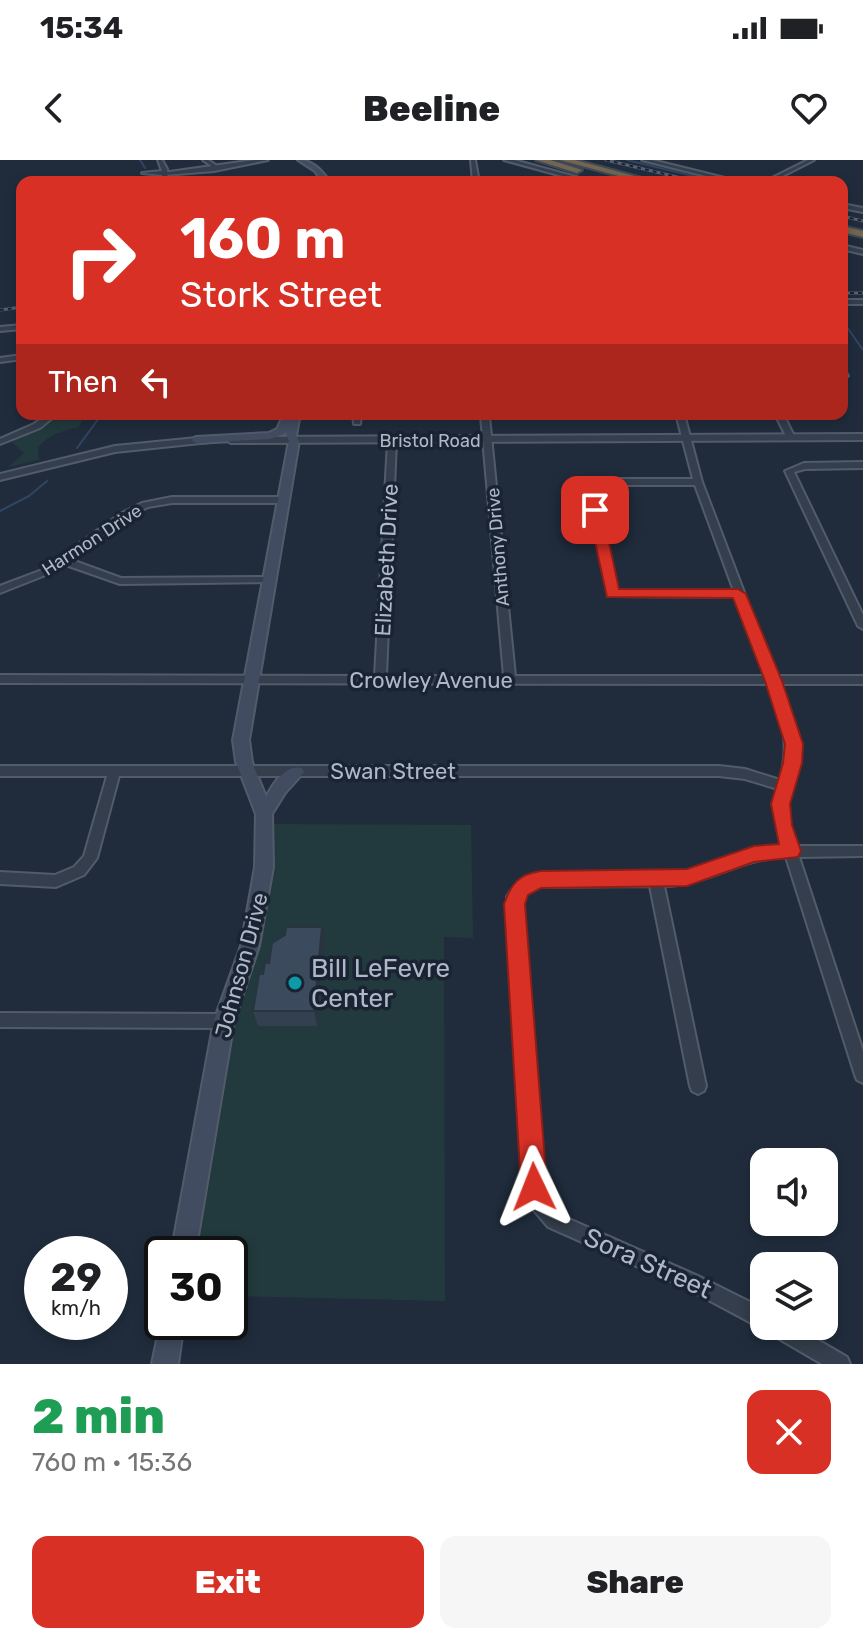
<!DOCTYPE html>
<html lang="en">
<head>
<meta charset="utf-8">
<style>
	body { margin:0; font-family:Rubik,sans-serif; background:#f6f6f6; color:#202124; height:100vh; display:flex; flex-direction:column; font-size:30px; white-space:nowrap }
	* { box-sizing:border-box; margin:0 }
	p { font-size:26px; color:#757577 }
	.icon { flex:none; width:44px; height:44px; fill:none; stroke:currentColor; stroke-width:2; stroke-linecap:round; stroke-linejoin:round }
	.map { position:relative; height:1204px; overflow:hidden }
	.sheet { display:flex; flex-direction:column; background:#fff; flex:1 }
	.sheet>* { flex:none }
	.top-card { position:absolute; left:16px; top:16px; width:832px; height:244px; border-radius:16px; box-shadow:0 4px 12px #0003; background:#d93025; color:#fff; overflow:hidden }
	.fabs { position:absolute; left:750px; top:988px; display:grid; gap:16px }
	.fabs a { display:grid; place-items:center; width:88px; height:88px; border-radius:16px; background:#fff; box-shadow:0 4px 12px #0003; font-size:40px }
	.speed { position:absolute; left:24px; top:1076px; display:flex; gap:16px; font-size:40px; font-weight:700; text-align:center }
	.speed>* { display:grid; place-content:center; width:104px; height:104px; border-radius:50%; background:#fff; box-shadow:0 4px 12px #0003; line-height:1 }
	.speed small { font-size:20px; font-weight:400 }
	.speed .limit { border:4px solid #111; border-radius:12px; background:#fff; color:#111 }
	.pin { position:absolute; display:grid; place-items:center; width:68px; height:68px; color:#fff; margin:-34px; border-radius:16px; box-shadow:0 4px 12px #0006 }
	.me { position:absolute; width:88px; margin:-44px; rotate:358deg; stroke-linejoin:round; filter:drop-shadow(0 0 6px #0008) }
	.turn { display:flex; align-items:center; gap:28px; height:168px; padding:0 32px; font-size:36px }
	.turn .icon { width:104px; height:104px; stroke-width:2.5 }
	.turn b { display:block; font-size:56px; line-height:68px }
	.then { display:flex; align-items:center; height:76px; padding:0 32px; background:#0003; gap:16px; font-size:30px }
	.round { display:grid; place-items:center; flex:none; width:84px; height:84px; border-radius:16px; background:#f6f6f6 }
	.head { display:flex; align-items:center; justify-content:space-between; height:136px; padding:0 32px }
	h1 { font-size:48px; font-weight:800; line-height:60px; color:#1e9e55 }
	.action { display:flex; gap:16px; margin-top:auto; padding:16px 32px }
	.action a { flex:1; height:92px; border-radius:16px; background:#d93025; color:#fff; font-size:32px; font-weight:800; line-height:92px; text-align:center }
	.action a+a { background:#f6f6f6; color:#202124 }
	.status { display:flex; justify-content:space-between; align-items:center; height:56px; padding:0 40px; background:#fff; direction:ltr }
	.status svg { height:22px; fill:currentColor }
	header { display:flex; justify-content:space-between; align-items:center; height:104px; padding:0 32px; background:#fff; font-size:36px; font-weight:800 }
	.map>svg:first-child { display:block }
	.green { fill:#223a3d }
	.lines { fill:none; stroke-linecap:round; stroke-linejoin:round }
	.stream { stroke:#304563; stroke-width:2 }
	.minor-casing { stroke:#525b6a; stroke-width:4 }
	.tertiary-casing { stroke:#525b6a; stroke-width:4 }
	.secondary-casing { stroke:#525b6a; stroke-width:4 }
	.motorway-casing { stroke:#3f4857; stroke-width:4 }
	.minor { fill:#343e4c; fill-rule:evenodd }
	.tertiary { fill:#343e4c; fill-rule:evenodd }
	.secondary { fill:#414c60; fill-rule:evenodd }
	.motorway { fill:#736650; fill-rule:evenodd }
	.rail-casing { stroke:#556274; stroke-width:3 }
	.rail { stroke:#192331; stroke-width:2; stroke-dasharray:4; stroke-linecap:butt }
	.wall { fill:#33404f }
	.shaded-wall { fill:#293440 }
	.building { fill:#3b4a5c; stroke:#293440; stroke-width:2 }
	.route { fill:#d93025; stroke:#8d1f18; stroke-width:2 }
	.culture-dot { fill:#0f9aa8; stroke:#192331; stroke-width:3 }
	.labels { text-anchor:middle; stroke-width:7; stroke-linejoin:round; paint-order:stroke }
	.far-street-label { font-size:18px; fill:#afb8c8; stroke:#192331 }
	.street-label { font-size:22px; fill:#afb8c8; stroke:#192331 }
	.near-poi-label { font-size:26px; fill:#afb8c8; stroke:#192331; text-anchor:start }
	.near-street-label { font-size:26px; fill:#afb8c8; stroke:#192331 }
</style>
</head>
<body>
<div class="status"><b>15:34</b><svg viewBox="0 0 49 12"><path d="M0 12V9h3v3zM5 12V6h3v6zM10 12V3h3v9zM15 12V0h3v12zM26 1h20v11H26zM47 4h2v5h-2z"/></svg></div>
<header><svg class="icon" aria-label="back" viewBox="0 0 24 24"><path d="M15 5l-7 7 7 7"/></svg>Beeline<svg class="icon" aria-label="heart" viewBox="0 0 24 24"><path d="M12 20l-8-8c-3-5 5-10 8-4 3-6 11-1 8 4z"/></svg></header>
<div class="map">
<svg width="863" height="1204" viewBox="0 0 863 1204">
	<rect width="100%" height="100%" fill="#202c3c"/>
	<g class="green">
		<path d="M 53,254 L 85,254 L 79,267 C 62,271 50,274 38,287 L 39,300 L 8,307 L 24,293 L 9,279 Z"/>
		<polygon points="266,664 471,665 473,778 444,777 445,1141 230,1136 230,1094 183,1094 246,798"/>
	</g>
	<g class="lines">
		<g class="stream">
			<polyline points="140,0 145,8"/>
			<polyline points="627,0 718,22"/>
			<polyline points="146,17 146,22"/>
			<polyline points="842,160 863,190"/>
			<polyline points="77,288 102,254"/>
			<polyline points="0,351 29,336 47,321"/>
		</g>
		<g class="minor-casing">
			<g id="minor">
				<polygon points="158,0 162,0 167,9 168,22 162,22 162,15 142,13 162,11"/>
				<polygon points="203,0 208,0 217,6 213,7"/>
				<polygon points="471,0 475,0 479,22 473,22"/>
				<polygon points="808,0 814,0 771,22 764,22"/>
				<rect x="842" y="140" width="21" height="4"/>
				<polygon points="22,165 22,169 0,171 0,167"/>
				<polygon points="22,195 22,199 0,202 0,198"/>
				<polygon points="842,214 847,214 848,216 842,218"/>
				<polygon points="48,254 57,254 40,268 0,284 0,279 34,264"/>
				<polygon points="353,254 361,254 360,264 354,264"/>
				<path d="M 446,254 L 515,254 L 511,256 L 489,256 L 515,516 L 765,516 L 736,437 L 613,436 L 608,433 L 585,322 L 589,319 L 693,319 L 676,254 L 684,254 L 702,322 L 776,516 L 863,516 L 863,524 L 779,524 C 786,543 796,562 798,583 C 799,602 791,619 788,638 C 786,655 790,670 795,686 L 863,686 L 863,696 L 799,697 L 863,891 L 863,923 L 857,920 L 855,915 L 786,697 C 740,698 709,725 664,726 L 706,926 L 704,931 L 698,934 L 692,931 L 690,926 L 650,726 L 534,727 L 521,739 L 545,1038 L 560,1055 L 698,1116 L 764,1149 L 764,1166 L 794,1166 L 847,1197 L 850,1204 L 822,1204 L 769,1173 L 767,1167 L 764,1168 L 757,1166 L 686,1128 L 548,1067 L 531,1047 L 528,1041 L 507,737 C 511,729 522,718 531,715 L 672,714 L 700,710 L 742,693 L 767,687 L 782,687 C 776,666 773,650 778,629 L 745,619 L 719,616 L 119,616 L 97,698 L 84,715 L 56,727 L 0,724 L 0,712 L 55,715 L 74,707 L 84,696 L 107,616 L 0,616 L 0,606 L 719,606 L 745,609 L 780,620 C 791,579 781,561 768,524 L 0,523 L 0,515 L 375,516 L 388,281 L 392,279 L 396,281 L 386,516 L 504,516 L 481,256 L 450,256 ZM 594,325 L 695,325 L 734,431 L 617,430 Z"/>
				<polygon points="775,254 783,254 795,278 794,280 788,280"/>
				<polygon points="863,302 863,308 805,309 794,312 863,455 863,469 858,466 785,311 804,303"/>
				<polygon points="172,337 283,337 287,340 283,343 172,343 148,347 128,357 69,399 121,418 268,417 271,418 271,422 120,424 63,404 48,414 0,433 0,426 42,410 122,353 142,343"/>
				<polygon points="0,853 224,854 229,856 232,861 229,866 224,868 0,867"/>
			</g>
		</g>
		<g class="tertiary-casing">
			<g id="tertiary">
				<polygon points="255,0 268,0 214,11 165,15 162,13"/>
				<polygon points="504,0 514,0 594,22 584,22"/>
				<polygon points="642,0 652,0 741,22 730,22"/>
				<polygon points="842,44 863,48 863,52 842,48"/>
				<polygon points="842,85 863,90 863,94 842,89"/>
				<polygon points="863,274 863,280 231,283 226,280 231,277"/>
				<polygon points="207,277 212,280 210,282 115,292 0,320 0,314 115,286"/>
			</g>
		</g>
		<g class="secondary-casing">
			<g id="secondary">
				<path d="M 298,0 C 313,0 322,11 330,22 L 323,22 L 315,11 Z"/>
				<path d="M 284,254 L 300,254 L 296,276 L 299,281 L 249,580 L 252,602 L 266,637 C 273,624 285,604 302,608 L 304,612 L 285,633 L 272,654 L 273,707 L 259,786 L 234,861 L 195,1094 L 171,1094 L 214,861 L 241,786 L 255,707 L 256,654 L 236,602 L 233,580 L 289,281 L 286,273 L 271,279 L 196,283 L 191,280 L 196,277 L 269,273 L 277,269 Z"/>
				<polygon points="162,1156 162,1162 184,1162 178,1204 152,1204"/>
			</g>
		</g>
		<g class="motorway-casing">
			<g id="motorway">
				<polygon points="536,0 550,0 582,10 577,13"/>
				<polygon points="560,0 575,0 657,22 641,22"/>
				<polygon points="842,66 863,71 863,77 842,72"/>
			</g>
		</g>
		<use href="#minor" class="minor"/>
		<use href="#tertiary" class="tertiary"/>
		<use href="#secondary" class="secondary"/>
		<use href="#motorway" class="motorway"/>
		<g class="rail-casing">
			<g id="rail">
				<polyline points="606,0 698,22"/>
				<polyline points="842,56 863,61"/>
				<polyline points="842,133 863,133"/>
				<polyline points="0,150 22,147"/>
			</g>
		</g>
		<use href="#rail" class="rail"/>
	</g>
	<polygon class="wall" points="325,782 317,866 258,866 253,851 263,814 269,803"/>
	<polygon class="shaded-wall" points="322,767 325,782 317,866 314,851"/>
	<polygon class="building" points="286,767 322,767 314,851 253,851 259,814 263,814 265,802 269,803 272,783 285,775"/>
	<path class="route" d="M 595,346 L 602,350 L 619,429 L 738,429 L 746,434 L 782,521 L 803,584 L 802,603 L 790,644 L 792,665 L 801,691 L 798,697 L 754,702 L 687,726 L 541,728 L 528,735 L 525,744 L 547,1027 L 544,1037 L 534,1040 L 525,1037 L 521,1027 L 504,744 C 511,724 519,714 541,711 L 687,709 L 754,686 L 779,684 L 771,644 L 783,603 L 785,584 L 765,521 L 733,438 L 607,437 L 588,350 Z"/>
	<circle class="culture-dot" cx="295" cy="823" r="8"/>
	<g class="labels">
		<g class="far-street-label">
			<text x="430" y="287">Bristol Road</text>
			<text transform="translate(92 380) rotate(-33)" y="6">Harmon Drive</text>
			<text transform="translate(498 387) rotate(-95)" y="6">Anthony Drive</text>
		</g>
		<g class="street-label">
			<text transform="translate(386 400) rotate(-87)" y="8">Elizabeth Drive</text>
			<text x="431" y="528">Crowley Avenue</text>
			<text x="393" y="619">Swan Street</text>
			<text transform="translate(241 805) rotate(-75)" y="8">Johnson Drive</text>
		</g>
		<g class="near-poi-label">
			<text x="311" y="817">Bill LeFevre<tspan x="311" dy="30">Center</tspan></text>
		</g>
		<g class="near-street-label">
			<text transform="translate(648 1103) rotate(24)" y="9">Sora Street</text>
		</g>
	</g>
</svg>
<div class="fabs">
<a><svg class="icon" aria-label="sound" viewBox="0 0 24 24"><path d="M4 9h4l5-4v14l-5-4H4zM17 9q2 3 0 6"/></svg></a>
<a><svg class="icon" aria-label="layers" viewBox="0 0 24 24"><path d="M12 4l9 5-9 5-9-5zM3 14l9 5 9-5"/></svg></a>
</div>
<div class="speed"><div>29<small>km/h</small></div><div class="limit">30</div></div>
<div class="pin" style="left:595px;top:350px;background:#d93025"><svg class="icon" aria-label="arrive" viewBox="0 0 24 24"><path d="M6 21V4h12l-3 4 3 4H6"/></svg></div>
<svg class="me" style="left:534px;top:1027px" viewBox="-20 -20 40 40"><path d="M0-17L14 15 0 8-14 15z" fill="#d93025" stroke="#fff" stroke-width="4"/></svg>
<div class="top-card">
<div class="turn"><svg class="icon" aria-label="right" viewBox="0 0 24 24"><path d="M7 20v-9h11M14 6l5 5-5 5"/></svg><div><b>160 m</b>Stork Street</div></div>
<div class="then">Then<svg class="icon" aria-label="left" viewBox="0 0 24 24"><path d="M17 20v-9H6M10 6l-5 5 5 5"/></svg></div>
</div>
</div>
<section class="sheet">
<div class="head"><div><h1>2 min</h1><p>760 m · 15:36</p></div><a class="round" style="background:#d93025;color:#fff"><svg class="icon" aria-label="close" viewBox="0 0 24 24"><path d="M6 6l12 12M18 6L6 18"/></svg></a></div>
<div class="action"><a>Exit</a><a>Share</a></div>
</section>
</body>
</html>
